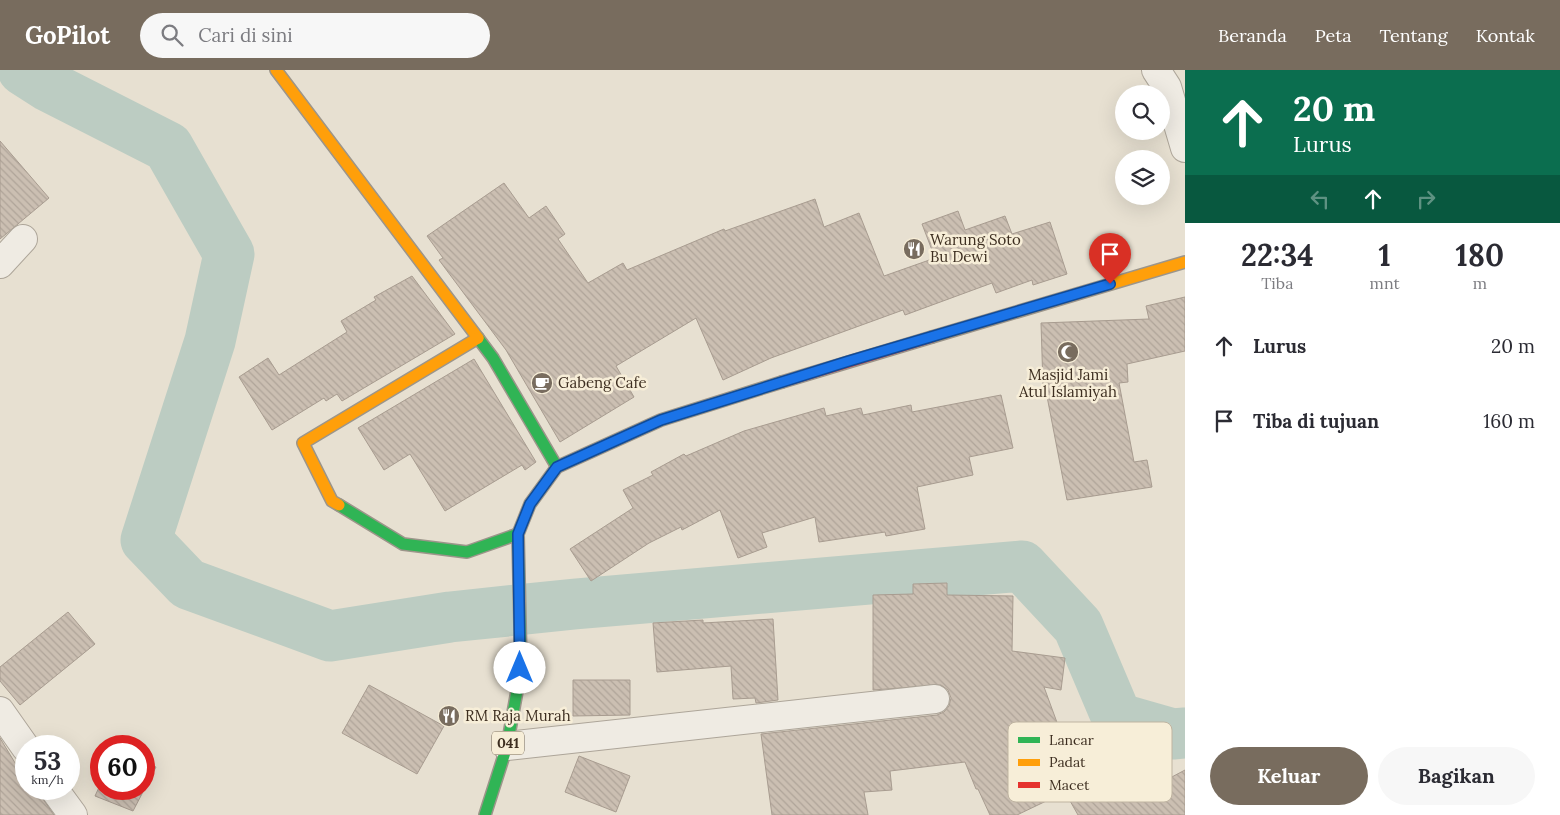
<!DOCTYPE html>
<html lang="id">
<head>
<meta charset="utf-8">
<style>
	body { margin:0; font-family:Lora,serif; background:#f7f7f7; color:#2b2b33; height:100vh; display:flex; flex-direction:column; font-size:19px; white-space:nowrap }
	* { box-sizing:border-box; margin:0 }
	p { font-size:16px; color:#7c7c81 }
	.icon { flex:none; width:28px; height:28px; fill:none; stroke:currentColor; stroke-width:2; stroke-linecap:round; stroke-linejoin:round }
	.map { position:relative; flex:1; overflow:hidden }
	.side { display:flex; flex-direction:column; background:#fff; width:375px }
	.side>* { flex:none }
	.hud { background:#0b6e4f; color:#fff; overflow:hidden }
	.controls { position:absolute; left:1115px; top:15px; display:grid; gap:10px }
	.controls a { display:grid; place-items:center; width:55px; height:55px; border-radius:50%; background:#fff; box-shadow:0 5px 20px #0002; font-size:25px }
	.speed { position:absolute; left:15px; top:665px; display:flex; gap:10px; font-size:25px; font-weight:700; text-align:center }
	.speed>* { display:grid; place-content:center; width:65px; height:65px; border-radius:50%; background:#fff; box-shadow:0 5px 20px #0002; line-height:1 }
	.speed small { font-size:12px; font-weight:400 }
	.speed .limit { border:8px solid #d22; background:#fff; color:#111 }
	.pin { position:absolute; display:grid; place-items:center; width:42px; height:42px; color:#fff; margin:-51px -21px; border-radius:50% 50% 50% 0; rotate:-45deg; box-shadow:0 0 5px #0007 }
	.pin .icon { rotate:45deg }
	.me { position:absolute; width:55px; margin:-28px; rotate:0deg; stroke-linejoin:round; filter:drop-shadow(0 0 4px #0008) }
	.turn { display:flex; align-items:center; gap:18px; height:105px; padding:0 25px; font-size:22px }
	.turn .icon { width:65px; height:65px; stroke-width:2.5 }
	.turn b { display:block; font-size:35px; line-height:42px }
	.lanes { display:flex; align-items:center; height:48px; padding:0 25px; background:#0003; justify-content:center; gap:25px; direction:ltr }
	.lanes .off { opacity:.35 }
	.eta { display:flex; justify-content:space-evenly; align-items:center; height:85px; text-align:center }
	.eta b { font-size:30px; font-weight:800; line-height:35px }
	.button { display:flex; gap:10px; margin-top:auto; padding:10px 25px }
	.button a { flex:1; height:58px; border-radius:30px; background:#786c5e; color:#fff; font-size:20px; font-weight:800; line-height:58px; text-align:center }
	.button a+a { background:#f7f7f7; color:#2b2b33 }
	ul { padding:0; list-style:none }
	li { display:flex; align-items:center; gap:15px; height:75px; padding:0 25px }
	li div { flex:1 }
	li b { display:block; font-size:19px }
	li em { font-style:normal }
	header { display:flex; align-items:center; gap:30px; box-sizing:border-box; height:70px; padding:0 25px; background:#786c5e; color:#fff }
	header strong { font-size:24px }
	nav { display:flex; gap:28px; margin-inline-start:auto; font-size:18px }
	.search { width:350px; height:45px; background:#f7f7f7; display:flex; align-items:center; gap:12px; box-sizing:border-box; padding:0 18px; border-radius:28px; color:#7c7c81; font-size:19px }
	main { display:flex; flex:1; min-height:0 }
	.map>svg:first-child { display:block }
	.lines { fill:none; stroke-linecap:round; stroke-linejoin:round }
	.river { stroke:#bcccc2; stroke-width:51 }
	.building { fill:url(#building-back-hatch); stroke:#a89c90 }
	.street-casing { stroke:#ada599; stroke-width:30 }
	.fast-casing { stroke:#9c958a; stroke-width:14 }
	.slow-casing { stroke:#9c958a; stroke-width:14 }
	.jam-casing { stroke:#9c958a; stroke-width:14 }
	.street { stroke:#efebe3; stroke-width:28 }
	.fast { stroke:#30b455; stroke-width:11 }
	.slow { stroke:#ff9f0a; stroke-width:11 }
	.jam { stroke:#e5322d; stroke-width:11 }
	.route-casing { stroke:#114b97; stroke-width:12 }
	.route { stroke:#1a73e8; stroke-width:9 }
	.labels { text-anchor:middle; stroke-width:5; stroke-linejoin:round; paint-order:stroke }
	.shield { fill:#f7eed8; stroke:#756857; stroke-width:1 }
	.shield-label { font-size:14px; font-weight:bold; fill:#3d2e20 }
	.poi-label { font-size:15px; fill:#3d2e20; stroke:#f7eed8; text-anchor:start }
	.key { fill:#f7eed8; stroke:#bfb4a1; stroke-width:1 }
	.key-label { font-size:14px; fill:#3d2e20 }
</style>
</head>
<body>
<header>
<strong>GoPilot</strong>
<div class="search"><svg class="icon" aria-label="search" viewBox="0 0 24 24"><circle cx="10" cy="10" r="6"/><path d="M15 15l6 6"/></svg>Cari di sini</div>
<nav><a>Beranda</a><a>Peta</a><a>Tentang</a><a>Kontak</a></nav>
</header>
<main>
<div class="map">
<svg width="1185" height="745" viewBox="0 0 1185 745">
	<defs>
		<pattern id="building-back-hatch" width="6" height="6" patternUnits="userSpaceOnUse" patternTransform="scale(1.25)"><rect width="6" height="6" fill="#cbbfb2"/><path d="M-1 5l2 2M0 0l6 6M5-1l2 2" fill="none" stroke="#afa499"/></pattern>
	</defs>
	<rect width="100%" height="100%" fill="#e7e0d1"/>
	<g class="lines">
		<polyline class="river" points="23,0 48,16 168,77 229,184 210,271 146,470 188,514 330,566 450,547 575,534 1022,496 1078,556 1117,648 1173,664 1185,663"/>
	</g>
	<g class="building">
		<polygon points="0,71 49,128 0,169"/>
		<polygon points="504,113 529,148 546,136 565,164 558,169 588,213 623,193 627,200 724,159 725,161 815,129 824,157 859,143 884,206 935,188 922,154 958,141 965,160 1005,146 1012,164 1050,152 1067,204 1033,215 1032,210 996,223 992,213 905,245 903,240 771,288 723,310 696,248 616,296 634,327 560,372 506,280 439,190 443,188 427,166"/>
		<polygon points="412,206 455,264 342,331 337,324 326,331 324,328 272,360 239,307 268,288 279,305 347,262 341,251 376,230 374,227"/>
		<polygon points="1185,227 1185,281 1127,294 1128,312 1119,313 1134,392 1147,390 1152,417 1067,430 1045,316 1043,316 1041,253 1149,249 1146,236"/>
		<polygon points="474,289 536,392 525,400 522,395 445,441 410,384 384,400 358,358"/>
		<polygon points="1001,325 1013,378 969,387 973,405 917,417 925,459 886,466 885,462 819,472 815,447 762,463 767,477 738,488 720,440 682,460 681,457 649,473 591,511 570,479 633,438 623,420 653,405 651,402 684,384 686,386 744,361 824,338 826,346 861,338 863,345 911,335 912,342"/>
		<polygon points="947,513 947,525 1013,526 1012,581 1065,588 1061,620 1044,617 1066,677 1087,666 1111,712 1143,696 1153,717 1185,700 1185,745 1078,745 1065,722 1017,745 990,745 978,719 976,719 965,692 890,701 892,720 864,722 868,745 772,745 761,664 937,645 944,642 949,636 951,628 948,620 941,615 873,620 873,525 913,524 913,514"/>
		<polygon points="68,542 95,574 20,635 0,611 0,597"/>
		<polygon points="773,549 778,630 756,633 755,628 733,629 731,596 657,602 653,553 703,550 703,553"/>
		<polygon points="573,610 630,610 630,645 573,646"/>
		<polygon points="369,615 444,656 417,704 342,663"/>
		<polygon points="0,668 26,711 26,719 36,719 54,745 0,745"/>
		<polygon points="579,686 630,706 616,742 565,722"/>
		<polygon points="144,692 156,697 133,741 95,726 101,713 101,719 144,719"/>
	</g>
	<g class="lines">
		<g class="street-casing">
			<g id="street">
				<polyline points="1156,0 1167,17 1185,78"/>
				<polyline points="0,194 23,169"/>
				<polyline points="0,641 26,678"/>
				<polyline points="507,676 935,629"/>
				<polyline points="54,719 73,745"/>
			</g>
		</g>
		<g class="fast-casing">
			<g id="fast">
				<polyline points="478,268 493,288 557,397"/>
				<polyline points="339,435 403,474 467,482 518,464"/>
				<polyline points="485,745 507,676 521,599 518,464 530,434 557,397 661,350 782,312"/>
			</g>
		</g>
		<g class="slow-casing">
			<g id="slow">
				<polyline points="276,0 478,268"/>
				<polyline points="932,267 1185,192"/>
				<polyline points="339,435 332,431 303,373 478,268"/>
			</g>
		</g>
		<g class="jam-casing">
			<polyline id="jam" points="782,312 932,267"/>
		</g>
		<use href="#street" class="street"/>
		<use href="#fast" class="fast"/>
		<use href="#slow" class="slow"/>
		<use href="#jam" class="jam"/>
	</g>
	<g class="lines">
		<g class="route-casing">
			<polyline id="route" points="520,598 518,464 530,434 557,397 661,350 849,291 1110,214"/>
		</g>
		<use href="#route" class="route"/>
	</g>
	<defs>
		<g id="restaurant-disc" transform="scale(1.125)"><circle r="9.5" fill="#786c5e" stroke="#f7eed8"/><path d="M-5-6h1v4h1v-4h1v4h1v-4h1v5L-1.5 .5V6h-2V.5L-5-1ZM5-6V6H3V1.5H1.5Q1.5-4 5-6Z" fill="#fff"/></g>
		<g id="mosque-disc" transform="scale(1.125)"><circle r="9.5" fill="#786c5e" stroke="#f7eed8"/><path d="M3.5-4.9A6 6 0 1 0 3.5 4.9A5 5 0 1 1 3.5-4.9Z" fill="#fff"/></g>
		<g id="cafe-disc" transform="scale(1.125)"><circle r="9.5" fill="#786c5e" stroke="#f7eed8"/><path d="M-5.5-4.5H6V0H3Q3 3.5 0 3.5H-2.5Q-5.5 3.5-5.5 0ZM3-3.2v2h1.7v-2ZM-6 4.5H4V6H-6Z" fill="#fff"/></g>
	</defs>
	<g fill-rule="evenodd">
		<use href="#restaurant-disc" x="914" y="179"/>
		<use href="#mosque-disc" x="1068" y="282"/>
		<use href="#cafe-disc" x="542" y="313"/>
		<use href="#restaurant-disc" x="449" y="646"/>
	</g>
	<g class="labels">
		<rect class="shield" x="492" y="661.5" width="32" height="23" rx="4"/>
		<g class="shield-label">
			<text x="508" y="678">041</text>
		</g>
		<g class="poi-label">
			<text x="930" y="175">Warung Soto<tspan x="930" dy="17">Bu Dewi</tspan></text>
			<text x="1068" y="310" text-anchor="middle">Masjid Jami<tspan x="1068" dy="17">Atul Islamiyah</tspan></text>
			<text x="558" y="318">Gabeng Cafe</text>
			<text x="465" y="651">RM Raja Murah</text>
		</g>
	</g>
	<rect x="1008" y="652" width="164" height="80" rx="8" class="key"/>
	<rect x="1018" y="667" width="22" height="6" fill="#30b455"/>
	<rect x="1018" y="689" width="22" height="7" fill="#ff9f0a"/>
	<rect x="1018" y="712" width="22" height="6" fill="#e5322d"/>
	<g class="key-label">
		<text x="1049" y="675">Lancar</text>
		<text x="1049" y="697">Padat</text>
		<text x="1049" y="720">Macet</text>
	</g>
</svg>
<div class="controls">
<a><svg class="icon" aria-label="search" viewBox="0 0 24 24"><circle cx="10" cy="10" r="6"/><path d="M15 15l6 6"/></svg></a>
<a><svg class="icon" aria-label="layers" viewBox="0 0 24 24"><path d="M12 4l9 5-9 5-9-5zM3 14l9 5 9-5"/></svg></a>
</div>
<div class="speed"><div>53<small>km/h</small></div><div class="limit">60</div></div>
<div class="pin" style="left:1110px;top:214px;background:#d93025"><svg class="icon" aria-label="arrive" viewBox="0 0 24 24"><path d="M6 21V4h12l-3 4 3 4H6"/></svg></div>
<svg class="me" style="left:520px;top:598px" viewBox="-20 -20 40 40"><circle r="19" fill="#fff"/><path d="M0-13L10 11 0 6-10 11z" fill="#1a73e8"/></svg>
</div>
<section class="side">
<div class="hud">
<div class="turn"><svg class="icon" aria-label="ahead" viewBox="0 0 24 24"><path d="M12 20V5M6 11l6-6 6 6"/></svg><div><b>20 m</b>Lurus</div></div>
<div class="lanes"><svg class="icon off" aria-label="left" viewBox="0 0 24 24"><path d="M17 20v-9H6M10 6l-5 5 5 5"/></svg><svg class="icon" aria-label="ahead" viewBox="0 0 24 24"><path d="M12 20V5M6 11l6-6 6 6"/></svg><svg class="icon off" aria-label="right" viewBox="0 0 24 24"><path d="M7 20v-9h11M14 6l5 5-5 5"/></svg></div>
</div>
<div class="eta">
<div><b>22:34</b><p>Tiba</p></div>
<div><b>1</b><p>mnt</p></div>
<div><b>180</b><p>m</p></div>
</div>
<ul>
<li><svg class="icon" aria-label="ahead" viewBox="0 0 24 24"><path d="M12 20V5M6 11l6-6 6 6"/></svg><div><b>Lurus</b></div><em>20 m</em></li>
<li><svg class="icon" aria-label="arrive" viewBox="0 0 24 24"><path d="M6 21V4h12l-3 4 3 4H6"/></svg><div><b>Tiba di tujuan</b></div><em>160 m</em></li>
</ul>
<div class="button"><a>Keluar</a><a>Bagikan</a></div>
</section>
</main>
</body>
</html>
